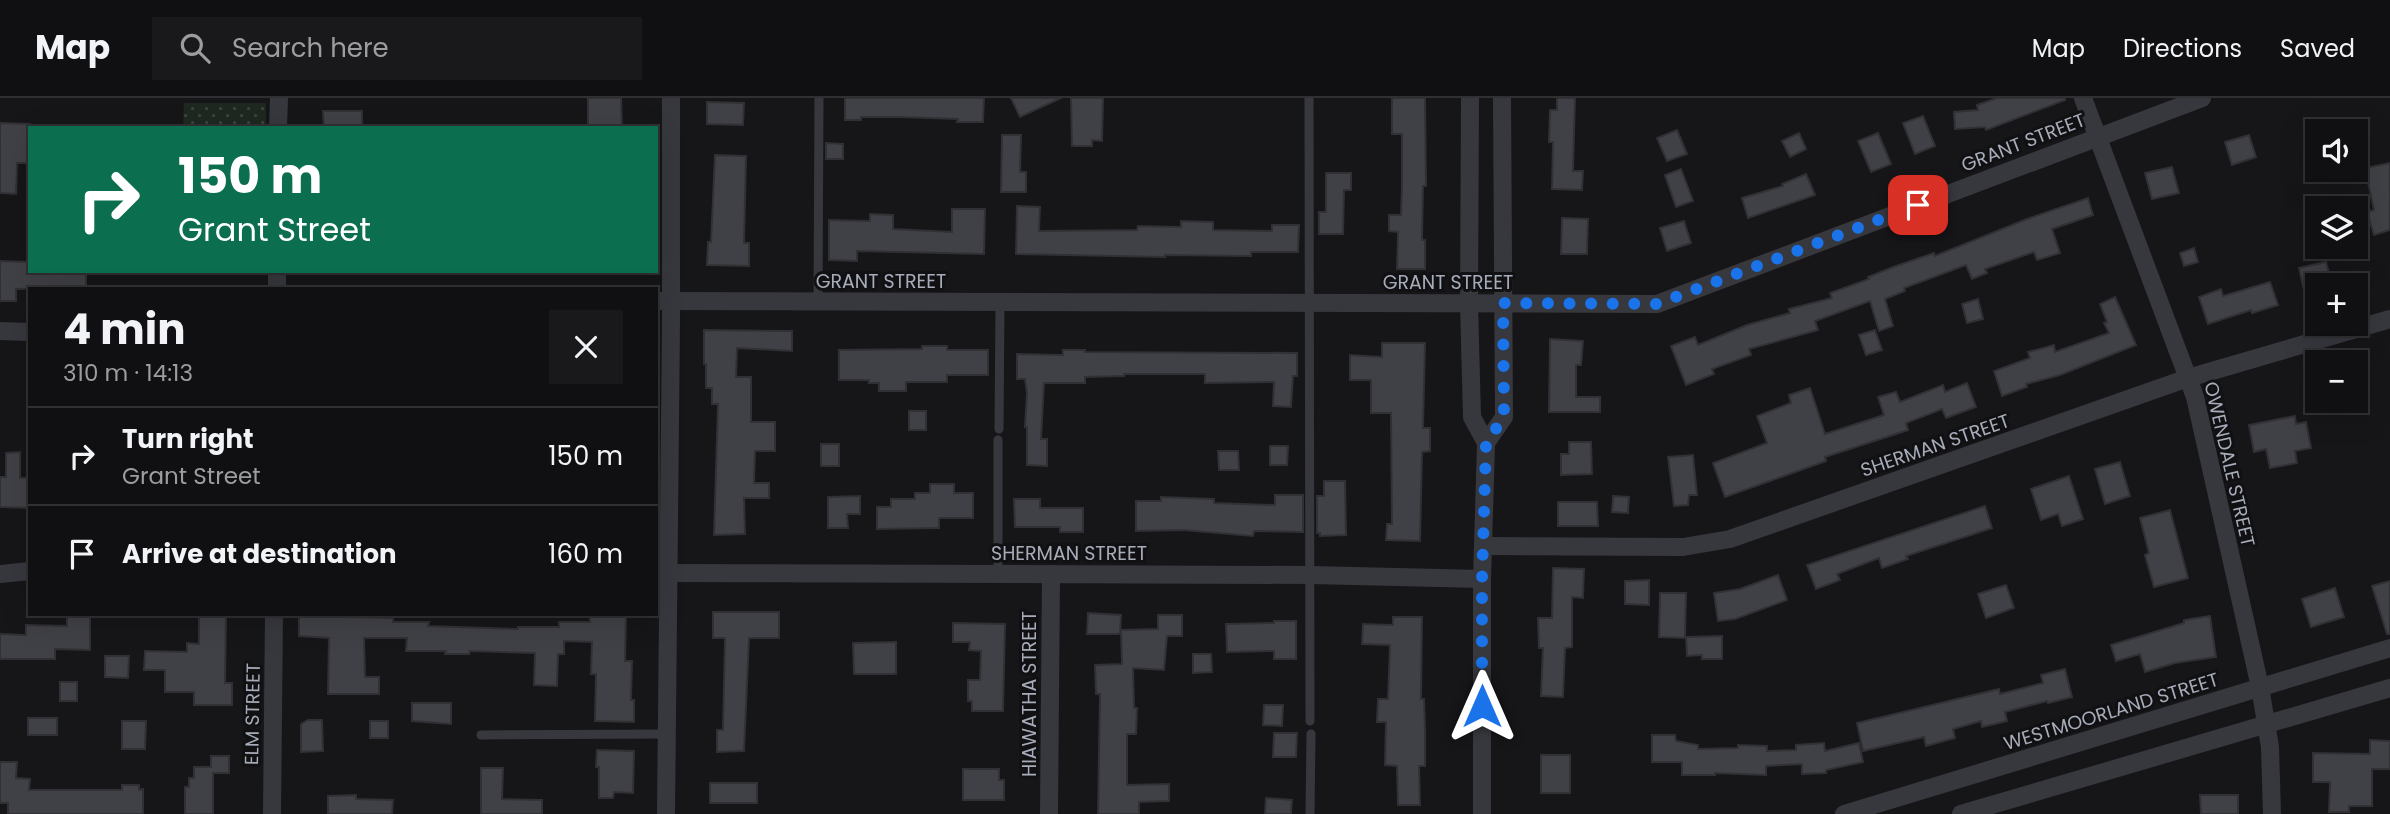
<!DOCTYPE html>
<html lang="en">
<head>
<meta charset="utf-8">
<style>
	body { margin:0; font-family:Poppins,sans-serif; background:#19191c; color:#f1f3f6; height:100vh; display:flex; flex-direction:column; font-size:26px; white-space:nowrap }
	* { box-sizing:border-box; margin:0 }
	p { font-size:23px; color:#9c9da0 }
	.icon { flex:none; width:38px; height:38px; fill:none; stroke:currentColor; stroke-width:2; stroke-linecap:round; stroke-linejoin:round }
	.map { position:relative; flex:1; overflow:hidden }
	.drawer { position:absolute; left:28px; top:189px; width:630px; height:329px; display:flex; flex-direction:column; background:#101013; border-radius:0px; box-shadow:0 7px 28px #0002,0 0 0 2px #303033 }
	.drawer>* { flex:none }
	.banner { position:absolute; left:28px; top:28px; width:630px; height:147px; border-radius:0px; box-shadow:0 7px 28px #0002,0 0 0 2px #303033; background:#0b6e4f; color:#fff; overflow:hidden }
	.buttons { position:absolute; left:2305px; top:21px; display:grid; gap:14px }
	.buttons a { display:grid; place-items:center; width:63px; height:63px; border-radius:0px; background:#101013; box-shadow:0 7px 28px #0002,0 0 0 2px #303033; font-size:35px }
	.pin { position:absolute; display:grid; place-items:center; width:60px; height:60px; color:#fff; margin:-30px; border-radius:14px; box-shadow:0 4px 10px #0006 }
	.me { position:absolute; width:77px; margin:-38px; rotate:0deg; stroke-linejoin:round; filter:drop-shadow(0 0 5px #0008) }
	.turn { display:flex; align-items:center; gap:24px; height:147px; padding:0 35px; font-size:32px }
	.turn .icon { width:91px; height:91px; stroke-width:2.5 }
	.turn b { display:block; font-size:49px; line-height:60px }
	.round { display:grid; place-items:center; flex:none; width:74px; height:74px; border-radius:0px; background:#19191c }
	.headline { display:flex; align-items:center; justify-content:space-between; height:119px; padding:0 35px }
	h1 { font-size:42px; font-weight:700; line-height:52px }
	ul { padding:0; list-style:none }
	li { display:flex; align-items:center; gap:21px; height:98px; padding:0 35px; border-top:2px solid #303033 }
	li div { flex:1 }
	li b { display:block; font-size:26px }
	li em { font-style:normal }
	header { display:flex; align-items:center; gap:42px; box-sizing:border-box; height:98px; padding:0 35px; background:#101013; border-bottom:2px solid #303033 }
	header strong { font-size:33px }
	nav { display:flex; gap:38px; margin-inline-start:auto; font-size:24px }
	.search { width:490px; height:63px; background:#19191c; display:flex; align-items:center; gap:18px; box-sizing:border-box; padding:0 24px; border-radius:0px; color:#9c9da0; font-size:26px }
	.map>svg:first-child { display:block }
	.park { fill:url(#park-dots) }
	.building { fill:#404146; stroke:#303035; stroke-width:2 }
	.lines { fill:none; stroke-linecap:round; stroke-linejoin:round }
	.service { stroke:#37383e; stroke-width:9 }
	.minor { stroke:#37383e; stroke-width:18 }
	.route { stroke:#1a73e8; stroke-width:12; stroke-dasharray:0 21.6 }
	.labels { text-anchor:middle; stroke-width:6; stroke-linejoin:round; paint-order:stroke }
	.street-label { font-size:19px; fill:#a7acb9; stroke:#111114 }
</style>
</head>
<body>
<header>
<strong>Map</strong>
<div class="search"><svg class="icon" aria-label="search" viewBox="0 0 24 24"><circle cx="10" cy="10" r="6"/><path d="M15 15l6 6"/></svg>Search here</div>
<nav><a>Map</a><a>Directions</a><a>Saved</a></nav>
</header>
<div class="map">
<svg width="2390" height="716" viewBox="0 0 2390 716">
	<defs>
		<pattern id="park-dots" width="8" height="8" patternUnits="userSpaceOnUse" patternTransform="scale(1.75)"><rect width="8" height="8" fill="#1e2720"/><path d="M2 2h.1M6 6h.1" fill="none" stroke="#3c443e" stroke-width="1.8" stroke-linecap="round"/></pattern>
	</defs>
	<rect width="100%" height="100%" fill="#161619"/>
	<polygon class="park" points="184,5 266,5 266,30 183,30"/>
	<g class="building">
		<polygon points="588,0 621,0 622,30 588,30"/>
		<polygon points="845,0 984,0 983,24 957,24 958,21 899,19 861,19 861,22 845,22"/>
		<polygon points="1011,0 1061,0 1020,19"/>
		<polygon points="1071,0 1103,0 1102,43 1092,42 1092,48 1072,48"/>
		<polygon points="1392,0 1425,0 1426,88 1423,88 1422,142 1425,142 1425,171 1397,171 1398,134 1389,133 1389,117 1401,117 1402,88 1402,36 1392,36"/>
		<polygon points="1557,0 1575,0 1573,73 1583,73 1582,92 1552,91 1553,44 1549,44 1550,12 1557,12"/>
		<polygon points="1997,0 2065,0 2065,2 1986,32 1985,29 1955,31 1954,14 1978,12 1977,7"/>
		<polygon points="707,4 744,5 743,27 707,26"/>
		<polygon points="323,13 362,13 362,30 324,30"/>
		<polygon points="1923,18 1935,48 1915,56 1903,25"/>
		<polygon points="0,25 30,26 30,65 17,65 16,96 0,95"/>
		<polygon points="1677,32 1687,56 1667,63 1657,40"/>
		<polygon points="1799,35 1806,51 1790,59 1782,43"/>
		<polygon points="1878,35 1891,66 1871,74 1858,43"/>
		<polygon points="1002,37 1021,37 1020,74 1026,74 1026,94 1001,94"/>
		<polygon points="2249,37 2256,59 2232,67 2225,44"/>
		<polygon points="826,45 843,46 843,61 826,61"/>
		<polygon points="715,57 746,58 744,145 749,145 749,168 707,167 708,144 711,144"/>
		<polygon points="2390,65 2390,132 2374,137 2367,114 2374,112 2365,70"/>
		<polygon points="2172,69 2179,95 2152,101 2145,75"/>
		<polygon points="1681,71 1693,103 1676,109 1665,77"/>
		<polygon points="1326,75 1351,75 1351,92 1344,92 1343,136 1319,136 1319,114 1326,114"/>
		<polygon points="1806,76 1815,97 1748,120 1742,100 1783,88 1782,86"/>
		<polygon points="2088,100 2093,117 2052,131 2060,155 2037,162 2034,154 1985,171 1987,175 1972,181 1966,167 1904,190 1905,193 1885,201 1893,228 1879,233 1870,203 1815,223 1818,232 1749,251 1751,257 1712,271 1714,276 1686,287 1671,248 1695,239 1698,247 1747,227 1790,215 1789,211 1832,200 1830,195 1869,181 1868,179 1896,168 1934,155 1935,158 2027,121"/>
		<polygon points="1017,108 1040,109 1039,133 1137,132 1138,128 1181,129 1181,123 1213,124 1213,132 1272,133 1272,127 1299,127 1298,154 1251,154 1251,158 1165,157 1165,159 1016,156"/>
		<polygon points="952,111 985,111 984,156 857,153 857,163 829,162 829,122 870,123 870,116 893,117 893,131 952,134"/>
		<polygon points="1562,120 1588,121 1587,156 1561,156"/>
		<polygon points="1684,123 1691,145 1667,153 1660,130"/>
		<polygon points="2194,150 2198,164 2184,168 2180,155"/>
		<polygon points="0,163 30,164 30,173 86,173 86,189 16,191 16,203 0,203"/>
		<polygon points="2326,164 2332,187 2317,187 2317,223 2311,223 2299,170"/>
		<polygon points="2270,184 2278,207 2252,215 2251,212 2208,226 2199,199 2221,191 2223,198"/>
		<polygon points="2115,199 2136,247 2060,277 2026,286 2027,289 2002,298 1994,273 2030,260 2028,254 2054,247 2055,254 2109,235 2104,225 2107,224 2100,206"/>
		<polygon points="1978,201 1983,221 1967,225 1962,206"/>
		<polygon points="704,232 792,233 792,253 737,250 736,279 751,279 751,324 775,324 775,353 755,353 754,385 769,385 769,400 744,400 745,436 714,437 718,306 712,306 712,290 706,290 706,266 704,266"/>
		<polygon points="1875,232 1882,252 1866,257 1859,237"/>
		<polygon points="1550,241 1583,243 1581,267 1576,267 1576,299 1600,299 1600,314 1549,314"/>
		<polygon points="1382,245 1425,245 1423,330 1430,330 1430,353 1422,354 1420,443 1386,442 1387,426 1392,426 1391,315 1371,315 1371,282 1350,282 1350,257 1382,259"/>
		<polygon points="922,248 947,248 947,252 988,252 988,277 947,277 947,284 906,284 906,293 879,293 879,285 869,285 869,282 839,282 839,252 922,251"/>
		<polygon points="1063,252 1085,252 1085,254 1297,255 1297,278 1293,278 1291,309 1273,308 1274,284 1205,285 1205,276 1124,276 1124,278 1085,279 1085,285 1044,285 1041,341 1047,341 1047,368 1027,367 1027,329 1025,329 1027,295 1025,281 1017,281 1017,256 1063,257"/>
		<polygon points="1967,285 1976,309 1946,320 1942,311 1906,325 1908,332 1825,359 1826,363 1725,399 1713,365 1767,345 1757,318 1791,305 1789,297 1810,290 1825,336 1884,317 1878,299 1896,294 1900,304 1943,287 1945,294"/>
		<rect x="909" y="313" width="17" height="19"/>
		<polygon points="2295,318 2296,326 2306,324 2311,350 2295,353 2297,365 2270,370 2266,351 2254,354 2249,327"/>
		<polygon points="1569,344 1591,344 1592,376 1561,377 1561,356 1569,356"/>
		<rect x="821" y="346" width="18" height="22"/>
		<polygon points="1270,348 1288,348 1287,367 1270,367"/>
		<polygon points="1218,353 1238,353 1239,372 1219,372"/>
		<polygon points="20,354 20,380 30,380 30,410 0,409 0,379 6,379 6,355"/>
		<polygon points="1693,357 1697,397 1689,397 1688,407 1674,408 1668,359"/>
		<polygon points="2120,364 2130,398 2105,406 2095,371"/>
		<polygon points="2069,378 2083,421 2062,428 2058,416 2041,422 2031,391"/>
		<polygon points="1324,383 1345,383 1346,437 1320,438 1320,435 1317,435 1317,398 1324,398"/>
		<polygon points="930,386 954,386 954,395 973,395 973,420 939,420 939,430 877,431 877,409 891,409 891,401 915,401 915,395 930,395"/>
		<polygon points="1275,397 1303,397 1303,434 1254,433 1253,438 1183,432 1136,433 1136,403 1161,403 1161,399 1214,401 1214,405 1275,407"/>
		<polygon points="860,398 860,416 847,416 848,430 828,430 828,399"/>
		<polygon points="1613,398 1629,399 1628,415 1612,414"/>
		<polygon points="1014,401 1040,401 1040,410 1083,410 1083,434 1060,434 1060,429 1015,429"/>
		<polygon points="1558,404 1597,404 1598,428 1558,428"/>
		<polygon points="1985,408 1992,430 1906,458 1908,461 1882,470 1879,460 1837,476 1840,482 1816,491 1807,467"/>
		<polygon points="2170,412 2188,480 2154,489 2145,457 2149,455 2140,420"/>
		<polygon points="1553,470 1584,471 1583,500 1572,499 1572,549 1565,550 1563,599 1541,598 1543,550 1539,550 1538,520 1552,520"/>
		<polygon points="1778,477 1787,502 1735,521 1718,523 1714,495 1740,491"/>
		<polygon points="1649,482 1649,507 1625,506 1625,483"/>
		<polygon points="2390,483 2390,536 2387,536 2372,488"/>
		<polygon points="2006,487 2014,510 1986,520 1978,496"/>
		<polygon points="2335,490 2344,519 2311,529 2302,501"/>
		<polygon points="1660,495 1686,495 1685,540 1659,539"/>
		<polygon points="713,514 779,514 779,540 749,540 744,653 717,654 717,632 723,632 725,540 713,540"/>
		<polygon points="1088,515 1121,517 1120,536 1087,536"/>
		<polygon points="67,516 90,516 90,552 55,551 55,561 0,561 0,536 26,537 26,527 67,528"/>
		<polygon points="199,516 226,516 225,585 232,585 232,607 194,607 194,594 165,594 165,572 144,572 145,553 187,554 187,545 199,546"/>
		<polygon points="590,517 626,517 625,563 632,563 631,602 634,602 634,624 595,623 596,576 591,576 592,544 564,543 564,556 558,556 557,588 534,587 535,555 470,553 469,556 445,556 446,553 406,553 407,540 364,540 365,579 379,579 379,596 328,596 329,540 299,538 299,518 393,520 393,524 429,524 428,528 518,531 518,529 559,529 559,524 590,524"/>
		<polygon points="1158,517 1182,517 1182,538 1167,538 1164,572 1133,570 1134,610 1137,610 1136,636 1127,636 1127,687 1169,686 1169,703 1139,704 1139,716 1098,716 1100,596 1096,596 1095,567 1122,566 1121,532 1158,531"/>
		<polygon points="2210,518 2216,559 2175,565 2145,574 2140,556 2116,563 2111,547 2184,525 2184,522"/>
		<polygon points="1393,519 1422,519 1421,601 1424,601 1425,631 1425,668 1419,668 1420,707 1398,707 1397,668 1385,667 1386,624 1377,624 1378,601 1388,601 1390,547 1362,546 1363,526 1393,527"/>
		<polygon points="1274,523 1296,523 1296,561 1274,561 1274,553 1227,554 1226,526 1274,525"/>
		<polygon points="953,525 1005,526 1003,613 972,613 972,603 968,603 968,582 980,582 981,553 969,552 970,544 953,544"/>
		<polygon points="1722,538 1722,561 1702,561 1702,557 1687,558 1686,539"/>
		<polygon points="896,544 896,576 854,576 853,545"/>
		<polygon points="1193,556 1211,556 1212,574 1193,575"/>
		<polygon points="105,558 129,558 128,580 105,579"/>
		<polygon points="2065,571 2072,599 2048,605 2047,603 2005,614 2007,623 1982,629 1981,623 1953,631 1955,640 1926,648 1924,639 1863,653 1857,625 1999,591 2000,596 2043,585 2041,577"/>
		<rect x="60" y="584" width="17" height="19"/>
		<polygon points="412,605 451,605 451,626 412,623"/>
		<polygon points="1264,607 1283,607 1282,628 1263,627"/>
		<rect x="28" y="620" width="29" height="17"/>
		<polygon points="308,622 322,622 323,653 301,654 301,626"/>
		<polygon points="122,623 146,623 145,651 122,651"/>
		<rect x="370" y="623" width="18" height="17"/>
		<polygon points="1274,635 1297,635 1296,659 1273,659"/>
		<polygon points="1652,637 1675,637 1676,643 1698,647 1698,651 1738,650 1738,647 1767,648 1767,653 1796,652 1796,647 1824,645 1825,653 1859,645 1863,664 1826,672 1826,675 1802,676 1802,666 1766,668 1766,677 1715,675 1715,677 1682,677 1682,664 1652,664"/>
		<polygon points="2370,642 2390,643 2390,671 2372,671 2372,708 2349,708 2349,714 2329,714 2330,684 2313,684 2313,655 2370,656"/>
		<polygon points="597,652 634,653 633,695 614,694 613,700 599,700 599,669 596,669"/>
		<rect x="1541" y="657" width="29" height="38"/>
		<polygon points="211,658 229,658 229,675 213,675 213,716 185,716 185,689 189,689 189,680 194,680 194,669 211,669"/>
		<polygon points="0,664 17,664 16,680 30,681 29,692 122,692 122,687 139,687 139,692 143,691 143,716 8,716 8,705 0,705"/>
		<polygon points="481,670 503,670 502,701 542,702 542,716 481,716"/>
		<polygon points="963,671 999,671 999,682 1004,682 1004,702 963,702"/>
		<rect x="710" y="685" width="47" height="20"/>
		<polygon points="356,697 356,701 393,702 392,716 328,716 328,698"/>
		<polygon points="2200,697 2238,697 2238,716 2201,716"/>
		<polygon points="1266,700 1292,702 1291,716 1265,716"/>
	</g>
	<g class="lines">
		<g class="service">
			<polyline points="1309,0 1310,623"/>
			<polyline points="818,204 819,0"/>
			<polyline points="999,331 1000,204"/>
			<polyline points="998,476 998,342"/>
			<polyline points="481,637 666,636"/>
			<polyline points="1310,716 1311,636"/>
		</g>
		<g class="minor">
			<polyline points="1470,0 1469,206 1472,319 1486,345 1482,481 1482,716"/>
			<polyline points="2083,0 2195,299 2260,589 2270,649 2272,716"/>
			<polyline points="278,30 279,0"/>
			<polyline points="277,191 277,173"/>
			<polyline points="656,203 1657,206 2202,0"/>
			<polyline points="0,233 30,234"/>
			<polyline points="1486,345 1504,319 1502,0"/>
			<polyline points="1483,448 1683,449 1730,441 2188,280 2390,221"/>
			<polyline points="656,475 1311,477 1482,481"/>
			<polyline points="0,476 30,473"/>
			<polyline points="272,716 274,516"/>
			<polyline points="666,716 671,224 671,0"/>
			<polyline points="1049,716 1051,476"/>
			<polyline points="1844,716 2390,550"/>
			<polyline points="1961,716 2390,590"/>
		</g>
	</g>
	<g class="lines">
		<polyline class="route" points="1482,608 1482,481 1486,345 1504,319 1503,205 1657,206 1918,107"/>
	</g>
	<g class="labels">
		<g class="street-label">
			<text transform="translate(2023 44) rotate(-21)" y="7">GRANT STREET</text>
			<text x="881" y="190">GRANT STREET</text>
			<text x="1448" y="191">GRANT STREET</text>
			<text transform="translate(1935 347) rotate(-19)" y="7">SHERMAN STREET</text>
			<text transform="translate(2230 366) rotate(77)" y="7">OWENDALE STREET</text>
			<text x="1069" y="462">SHERMAN STREET</text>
			<text transform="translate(1029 596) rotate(-90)" y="7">HIAWATHA STREET</text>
			<text transform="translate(2111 613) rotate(-17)" y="7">WESTMOORLAND STREET</text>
			<text transform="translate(252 616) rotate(-89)" y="7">ELM STREET</text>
		</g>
	</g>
</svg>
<div class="buttons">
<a><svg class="icon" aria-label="sound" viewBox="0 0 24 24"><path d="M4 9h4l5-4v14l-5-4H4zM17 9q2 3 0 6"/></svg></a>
<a><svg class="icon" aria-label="layers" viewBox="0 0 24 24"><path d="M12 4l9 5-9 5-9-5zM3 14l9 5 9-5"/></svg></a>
<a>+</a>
<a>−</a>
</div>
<div class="pin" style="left:1918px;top:107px;background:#d93025"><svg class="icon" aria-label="arrive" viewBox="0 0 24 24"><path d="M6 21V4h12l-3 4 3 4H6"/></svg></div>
<svg class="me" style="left:1482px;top:608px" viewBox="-20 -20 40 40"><path d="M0-17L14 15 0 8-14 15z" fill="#1a73e8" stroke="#fff" stroke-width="4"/></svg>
<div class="banner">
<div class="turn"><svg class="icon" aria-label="right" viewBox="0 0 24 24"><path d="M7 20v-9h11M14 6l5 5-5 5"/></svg><div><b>150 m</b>Grant Street</div></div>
</div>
<section class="drawer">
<div class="headline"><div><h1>4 min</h1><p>310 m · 14:13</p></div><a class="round"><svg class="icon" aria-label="close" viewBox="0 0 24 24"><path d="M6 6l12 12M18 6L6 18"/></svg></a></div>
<ul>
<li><svg class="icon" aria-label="right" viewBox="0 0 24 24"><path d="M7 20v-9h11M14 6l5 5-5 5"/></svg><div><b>Turn right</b><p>Grant Street</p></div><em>150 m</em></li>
<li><svg class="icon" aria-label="arrive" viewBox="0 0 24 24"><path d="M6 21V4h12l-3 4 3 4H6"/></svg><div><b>Arrive at destination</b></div><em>160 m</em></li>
</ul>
</section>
</div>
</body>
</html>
